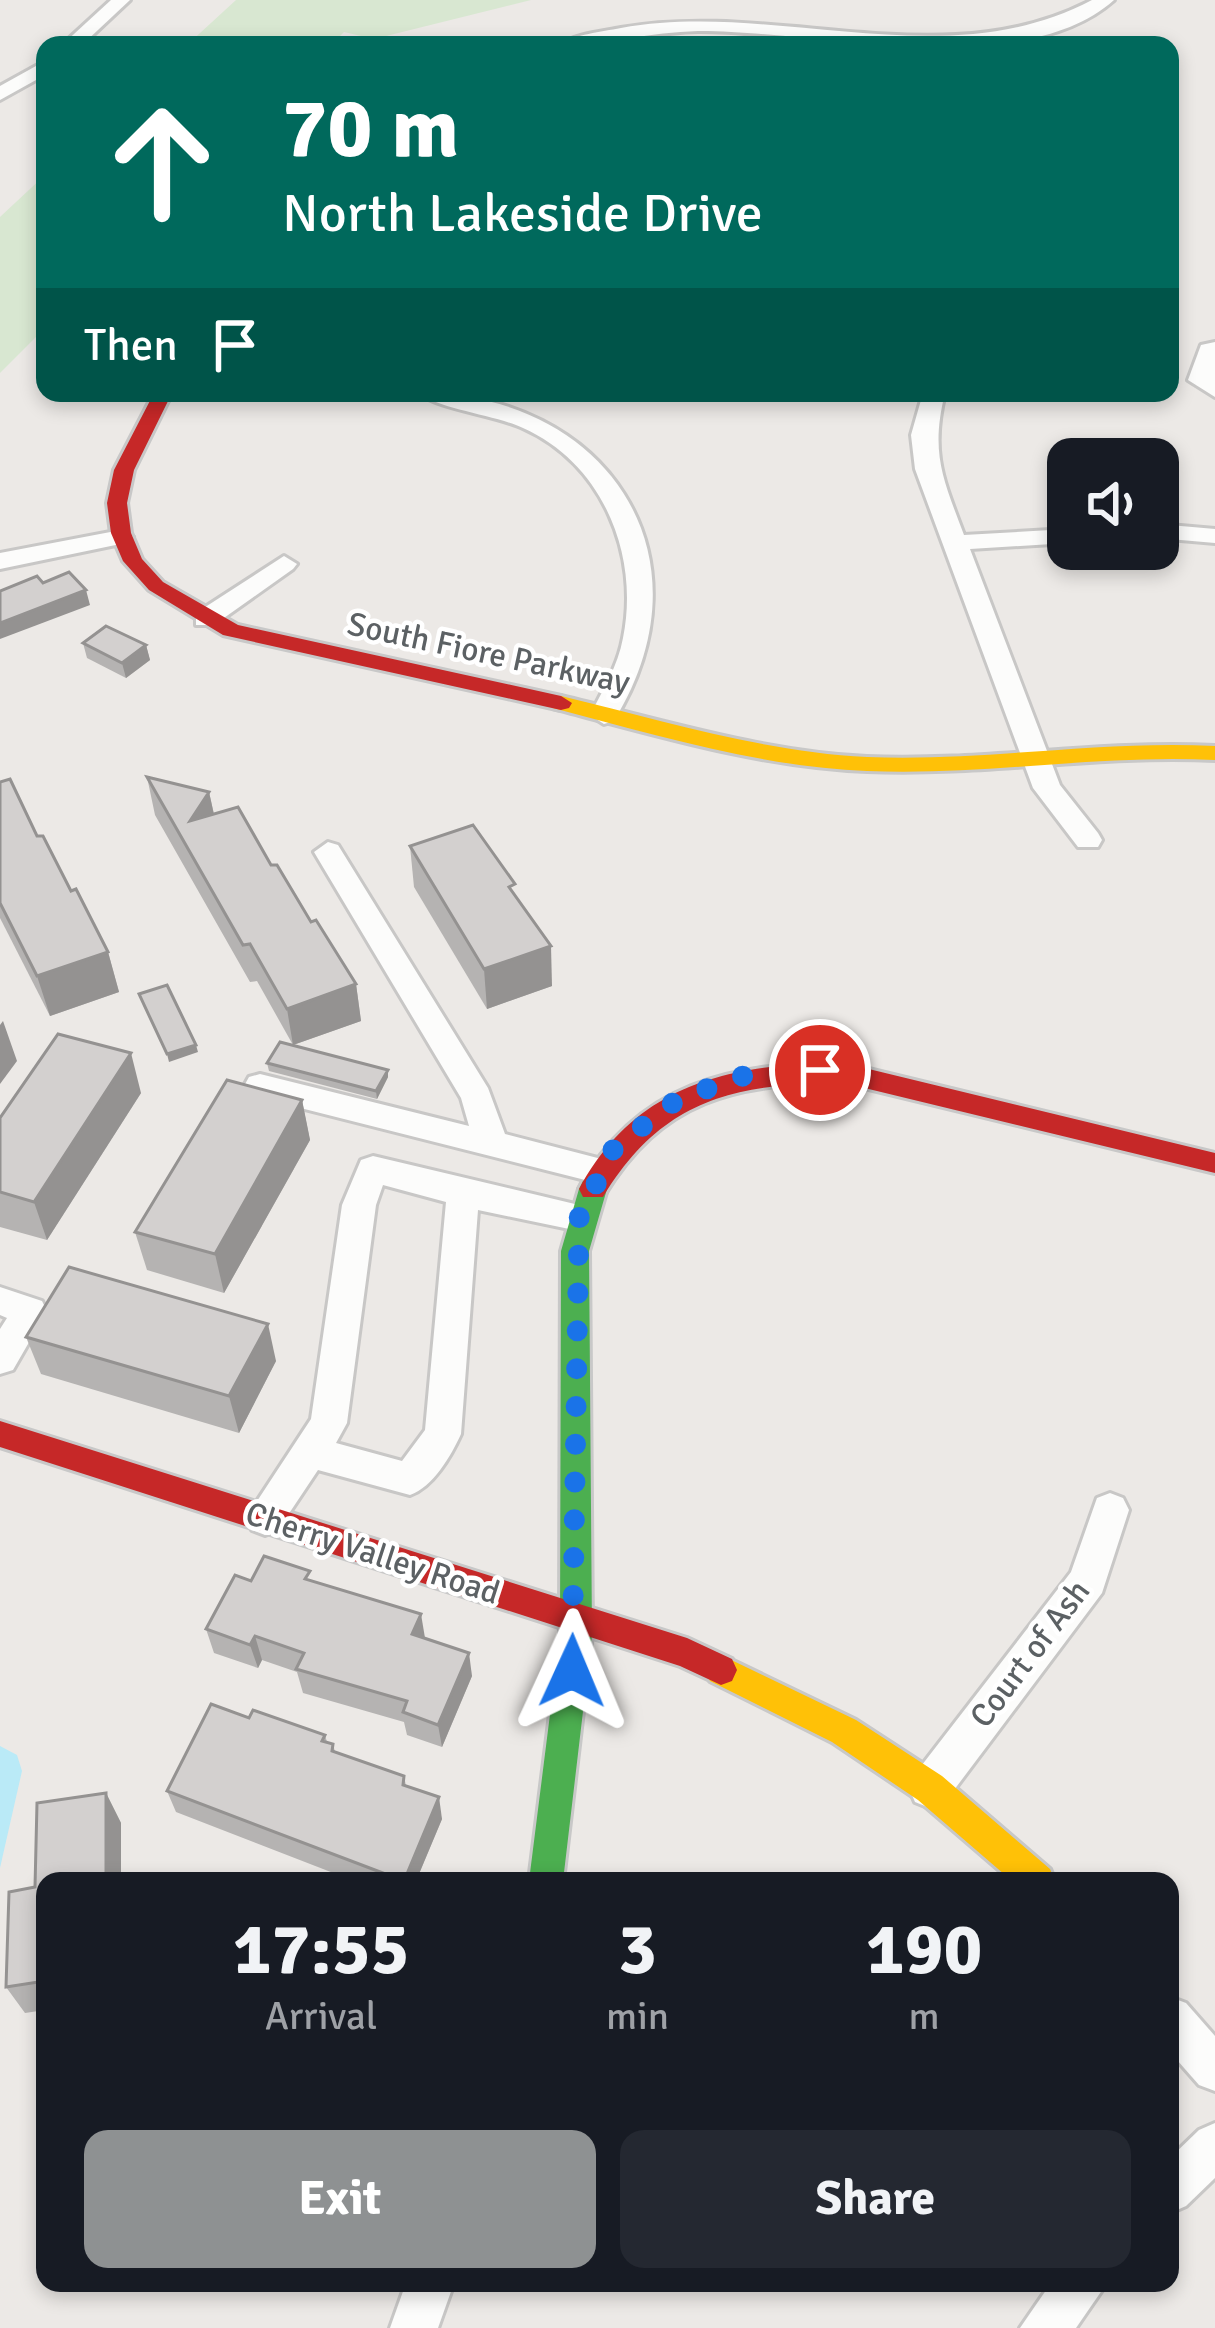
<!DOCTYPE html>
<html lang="en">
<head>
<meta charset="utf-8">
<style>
	body { margin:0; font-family:Signika,sans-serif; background:#242831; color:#f1f3f6; height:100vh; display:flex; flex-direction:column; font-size:45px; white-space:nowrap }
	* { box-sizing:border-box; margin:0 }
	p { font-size:39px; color:#9ea1a6 }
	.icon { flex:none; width:66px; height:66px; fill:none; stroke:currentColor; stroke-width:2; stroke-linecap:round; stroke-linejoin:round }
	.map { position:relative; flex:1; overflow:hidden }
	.details { position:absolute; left:36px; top:1872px; width:1143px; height:420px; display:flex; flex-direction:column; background:#171b24; border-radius:24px; box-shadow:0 6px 18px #0003 }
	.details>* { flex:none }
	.banner { position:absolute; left:36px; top:36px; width:1143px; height:366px; border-radius:24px; box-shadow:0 6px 18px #0003; background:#00695c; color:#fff; overflow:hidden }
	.tools { position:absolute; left:1047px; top:438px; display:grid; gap:24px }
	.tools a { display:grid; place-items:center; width:132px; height:132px; border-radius:24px; background:#171b24; box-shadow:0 6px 18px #0003; font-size:60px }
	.pin { position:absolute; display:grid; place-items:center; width:102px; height:102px; color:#fff; margin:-51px; border:6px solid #fff; border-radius:50%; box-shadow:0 3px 12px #0007 }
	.me { position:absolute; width:132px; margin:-66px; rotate:1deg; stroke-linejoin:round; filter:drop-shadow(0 0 9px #0008) }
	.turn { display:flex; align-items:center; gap:42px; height:252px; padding:0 48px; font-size:54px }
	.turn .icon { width:156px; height:156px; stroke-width:2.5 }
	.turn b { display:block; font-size:84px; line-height:102px }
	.then { display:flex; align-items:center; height:114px; padding:0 48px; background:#0003; gap:24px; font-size:45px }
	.eta { display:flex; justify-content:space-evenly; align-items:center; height:204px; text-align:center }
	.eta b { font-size:72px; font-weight:700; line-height:84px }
	.primary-button { display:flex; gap:24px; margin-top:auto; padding:24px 48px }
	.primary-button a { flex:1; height:138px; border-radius:24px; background:#8e9192; color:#fff; font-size:48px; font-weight:700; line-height:138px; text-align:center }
	.primary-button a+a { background:#242831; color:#f1f3f6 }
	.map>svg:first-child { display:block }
	.green { fill:#d8e7d1 }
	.water { fill:#baeaf7 }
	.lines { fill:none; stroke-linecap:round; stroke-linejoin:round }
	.street-casing { stroke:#c8c7c6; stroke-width:6 }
	.fast-casing { stroke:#c8c8c8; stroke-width:6 }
	.slow-casing { stroke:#c8c8c8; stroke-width:6 }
	.jam-casing { stroke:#c8c8c8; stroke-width:6 }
	.street { fill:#fcfcfb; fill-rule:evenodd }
	.fast { fill:#4caf50; fill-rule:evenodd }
	.slow { fill:#ffc107; fill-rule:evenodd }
	.jam { fill:#c62828; fill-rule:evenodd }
	.wall { fill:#b5b3b2 }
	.shaded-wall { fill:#949291 }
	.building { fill:#d3d0cf; stroke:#949291; stroke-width:3 }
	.route { stroke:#1a73e8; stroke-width:21; stroke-dasharray:0 37.8 }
	.labels { text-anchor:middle; stroke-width:9; stroke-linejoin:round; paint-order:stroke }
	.street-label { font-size:33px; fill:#5c6164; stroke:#fff }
</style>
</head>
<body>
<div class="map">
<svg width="1215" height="2328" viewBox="0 0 1215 2328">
	<rect width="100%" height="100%" fill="#ece9e6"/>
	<g class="green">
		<polygon points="236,0 531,0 374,39 344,32 331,45 187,45"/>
		<polygon points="45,175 45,328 0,373 0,217"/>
	</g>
	<polygon class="water" points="0,1746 17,1755 22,1771 0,1868"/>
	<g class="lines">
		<g class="street-casing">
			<g id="street">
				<polygon points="111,0 130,0 82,45 62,45"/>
				<path d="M 1092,0 L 1114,0 C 1021,83 813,30 698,31 C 651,32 606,45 560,45 C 575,34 601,32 621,28 C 776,0 945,78 1092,0 Z"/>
				<polygon points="45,61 45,75 0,100 0,86"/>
				<polygon points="1215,342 1215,397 1188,380 1201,345"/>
				<path d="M 419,393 C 605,393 716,555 614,721 L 604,724 L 590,715 C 603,690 618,666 623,638 C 640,554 602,463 523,428 C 496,415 438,409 419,393 Z"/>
				<path d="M 923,393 L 945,393 C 930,453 943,479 964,535 L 1068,529 L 1068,543 L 970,549 L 1060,785 L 1098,833 L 1102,840 L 1098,847 L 1078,847 L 1033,788 L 915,469 L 911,435 Z"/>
				<polygon points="1158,524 1215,529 1215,543 1158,538"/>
				<polygon points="121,530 133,537 130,542 0,569 0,553"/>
				<polygon points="284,556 297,564 293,569 214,625 196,625 196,613"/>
				<polygon points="328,842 338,845 488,1088 505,1134 613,1162 618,1171 613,1180 601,1184 249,1095 244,1086 249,1077 260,1074 469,1126 461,1098 314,852"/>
				<path d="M 373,1156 L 579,1205 L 591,1209 L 596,1218 L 591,1227 L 579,1231 L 478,1210 L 461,1434 C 451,1456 433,1487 410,1495 L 318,1470 L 278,1530 L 265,1535 L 252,1530 L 246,1518 L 311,1419 L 342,1205 L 361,1160 ZM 383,1185 L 446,1202 L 425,1430 L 402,1461 L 336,1443 L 347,1423 L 376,1205 Z"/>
				<polygon points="0,1287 42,1301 47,1311 13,1370 0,1374 0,1329 7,1318 0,1315"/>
				<polygon points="1110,1493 1123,1498 1129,1510 1102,1593 945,1802 930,1808 915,1802 909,1788 915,1774 1071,1572 1097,1498"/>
				<polygon points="1170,1997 1186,2003 1215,2036 1215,2091 1199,2085 1170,2052"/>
				<polygon points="1215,2123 1215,2178 1186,2206 1170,2213 1170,2158 1199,2130"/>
				<polygon points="406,2283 454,2283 438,2328 390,2328"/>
				<polygon points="1051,2283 1107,2283 1076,2328 1020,2328"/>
			</g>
		</g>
		<g class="fast-casing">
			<polygon id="fast" points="593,1178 603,1181 607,1189 589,1251 592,1635 563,1881 529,1881 560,1635 561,1251 579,1189 583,1181"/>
		</g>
		<g class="slow-casing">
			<g id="slow">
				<path d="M 561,696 C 662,720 763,752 867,757 C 983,762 1098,740 1215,746 L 1215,760 C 1099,754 983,776 867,771 C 761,767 656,735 553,708 L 550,703 Z"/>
				<polygon points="721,1655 856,1720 942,1776 1050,1869 1055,1881 1012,1881 918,1800 832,1742 710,1681 705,1670 710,1659"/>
			</g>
		</g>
		<g class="jam-casing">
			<g id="jam">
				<polygon points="154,393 172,393 134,470 127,503 131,533 142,559 163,582 238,625 561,696 572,703 569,708 561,710 223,635 149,590 123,561 111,533 107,503 114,470"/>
				<path d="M 844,1063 L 1215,1153 L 1215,1173 L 844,1083 C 735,1083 662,1099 603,1197 L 583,1197 L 579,1189 C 636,1083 732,1063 844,1063 Z"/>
				<polygon points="0,1421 687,1638 732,1659 737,1670 732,1681 721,1685 680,1666 0,1447"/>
			</g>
		</g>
		<use href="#street" class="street"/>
		<use href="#fast" class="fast"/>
		<use href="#slow" class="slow"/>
		<use href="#jam" class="jam"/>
	</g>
	<g class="wall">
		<polygon points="83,643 146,645 150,660 126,678 87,658"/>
		<polygon points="147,777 209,792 214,814 271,865 356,984 361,1021 293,1045 257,981 250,982 155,815"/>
		<polygon points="0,782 37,836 108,952 119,992 50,1016 0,918"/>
		<polygon points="410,846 516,896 552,986 487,1009 414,887"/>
		<polygon points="267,1063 388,1070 388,1077 377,1099 269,1071"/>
		<polygon points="141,1093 47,1240 0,1227 0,1118"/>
		<polygon points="302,1100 310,1140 224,1293 147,1270 135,1232"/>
		<polygon points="26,1337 276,1361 239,1433 41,1374"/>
		<polygon points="251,1581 312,1581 425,1638 472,1676 442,1747 407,1735 404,1722 303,1693 297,1672 262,1660 258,1668 214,1653 206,1629"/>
		<polygon points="249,1718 325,1735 327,1742 333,1744 335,1752 404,1776 406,1786 442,1819 416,1881 354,1881 176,1812 167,1791"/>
		<polygon points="106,1793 121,1823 121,1881 45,1881 45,2010 25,2013 6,1987 35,1887"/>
	</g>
	<g class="shaded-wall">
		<polygon points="86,590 90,605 0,639 0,623"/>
		<polygon points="146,645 150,660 126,678 122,663"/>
		<polygon points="209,792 217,829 190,821"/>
		<polygon points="551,946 552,986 487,1009 484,969"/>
		<polygon points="108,952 119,992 50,1016 37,976"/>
		<polygon points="356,984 361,1021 293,1045 287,1009"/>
		<polygon points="3,1021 17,1061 0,1084 0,1025"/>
		<polygon points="196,1045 198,1052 169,1062 167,1054"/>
		<polygon points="131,1053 141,1093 47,1240 34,1202"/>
		<polygon points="388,1070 388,1077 377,1099 376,1091"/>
		<polygon points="302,1100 310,1140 224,1293 215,1254"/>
		<polygon points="268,1324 276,1361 239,1433 229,1396"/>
		<polygon points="421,1614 425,1638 412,1634"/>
		<polygon points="255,1636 262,1660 258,1668 250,1645"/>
		<polygon points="469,1653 472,1676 442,1747 438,1725"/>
		<polygon points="106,1793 121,1823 121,1881 106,1880"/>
		<polygon points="439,1797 442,1819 416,1881 404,1881"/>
	</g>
	<g class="building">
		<polygon points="69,572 86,590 0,623 0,591 37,576 43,583"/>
		<polygon points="106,626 146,645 122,663 83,643"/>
		<polygon points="147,777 209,792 190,821 238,807 271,865 277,865 311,922 316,920 356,984 287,1009 250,944 243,945"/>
		<polygon points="10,779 37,836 43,836 71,891 76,889 108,952 37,976 0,903 0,782"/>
		<polygon points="473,825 515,884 509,887 551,946 484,969 410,846"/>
		<polygon points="167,985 196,1045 167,1054 139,994"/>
		<polygon points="58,1034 131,1053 34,1202 0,1192 0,1118"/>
		<polygon points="280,1042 388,1070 376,1091 267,1063"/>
		<polygon points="227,1080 302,1100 215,1254 135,1232"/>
		<polygon points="69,1267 268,1324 229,1396 26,1337"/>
		<polygon points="264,1556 310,1571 305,1579 421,1614 412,1634 469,1653 438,1725 403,1712 407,1701 296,1669 304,1653 255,1636 250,1645 206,1629 235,1575 251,1581"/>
		<polygon points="211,1704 249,1718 253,1710 325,1735 322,1741 333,1744 332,1751 404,1776 403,1785 439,1797 404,1881 167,1791"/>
		<polygon points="106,1793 106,1880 45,1881 45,1981 6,1987 9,1892 35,1887 37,1803"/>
	</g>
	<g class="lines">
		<polyline class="route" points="572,1671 579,1218 614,1148 678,1099 743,1076 820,1070"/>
	</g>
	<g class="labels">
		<g class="street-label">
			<text transform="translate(489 652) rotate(12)" y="12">South Fiore Parkway</text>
			<text transform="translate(373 1552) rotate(18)" y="12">Cherry Valley Road</text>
			<text transform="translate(1029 1653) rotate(-53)" y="12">Court of Ash</text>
		</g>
	</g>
</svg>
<div class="tools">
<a><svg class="icon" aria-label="sound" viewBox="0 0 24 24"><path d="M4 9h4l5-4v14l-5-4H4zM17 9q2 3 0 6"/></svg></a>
</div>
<div class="pin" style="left:820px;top:1070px;background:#d93025"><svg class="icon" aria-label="arrive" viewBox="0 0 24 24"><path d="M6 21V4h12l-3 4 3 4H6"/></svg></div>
<svg class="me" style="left:572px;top:1671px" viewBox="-20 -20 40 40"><path d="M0-17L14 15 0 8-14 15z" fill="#1a73e8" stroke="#fff" stroke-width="4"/></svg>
<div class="banner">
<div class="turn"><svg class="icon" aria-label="ahead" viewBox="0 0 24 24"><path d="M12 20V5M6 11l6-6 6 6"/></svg><div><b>70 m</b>North Lakeside Drive</div></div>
<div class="then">Then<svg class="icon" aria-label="arrive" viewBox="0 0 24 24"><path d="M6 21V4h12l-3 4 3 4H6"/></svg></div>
</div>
<section class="details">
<div class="eta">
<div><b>17:55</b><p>Arrival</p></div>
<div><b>3</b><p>min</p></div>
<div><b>190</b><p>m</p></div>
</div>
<div class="primary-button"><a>Exit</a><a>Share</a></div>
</section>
</div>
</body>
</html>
